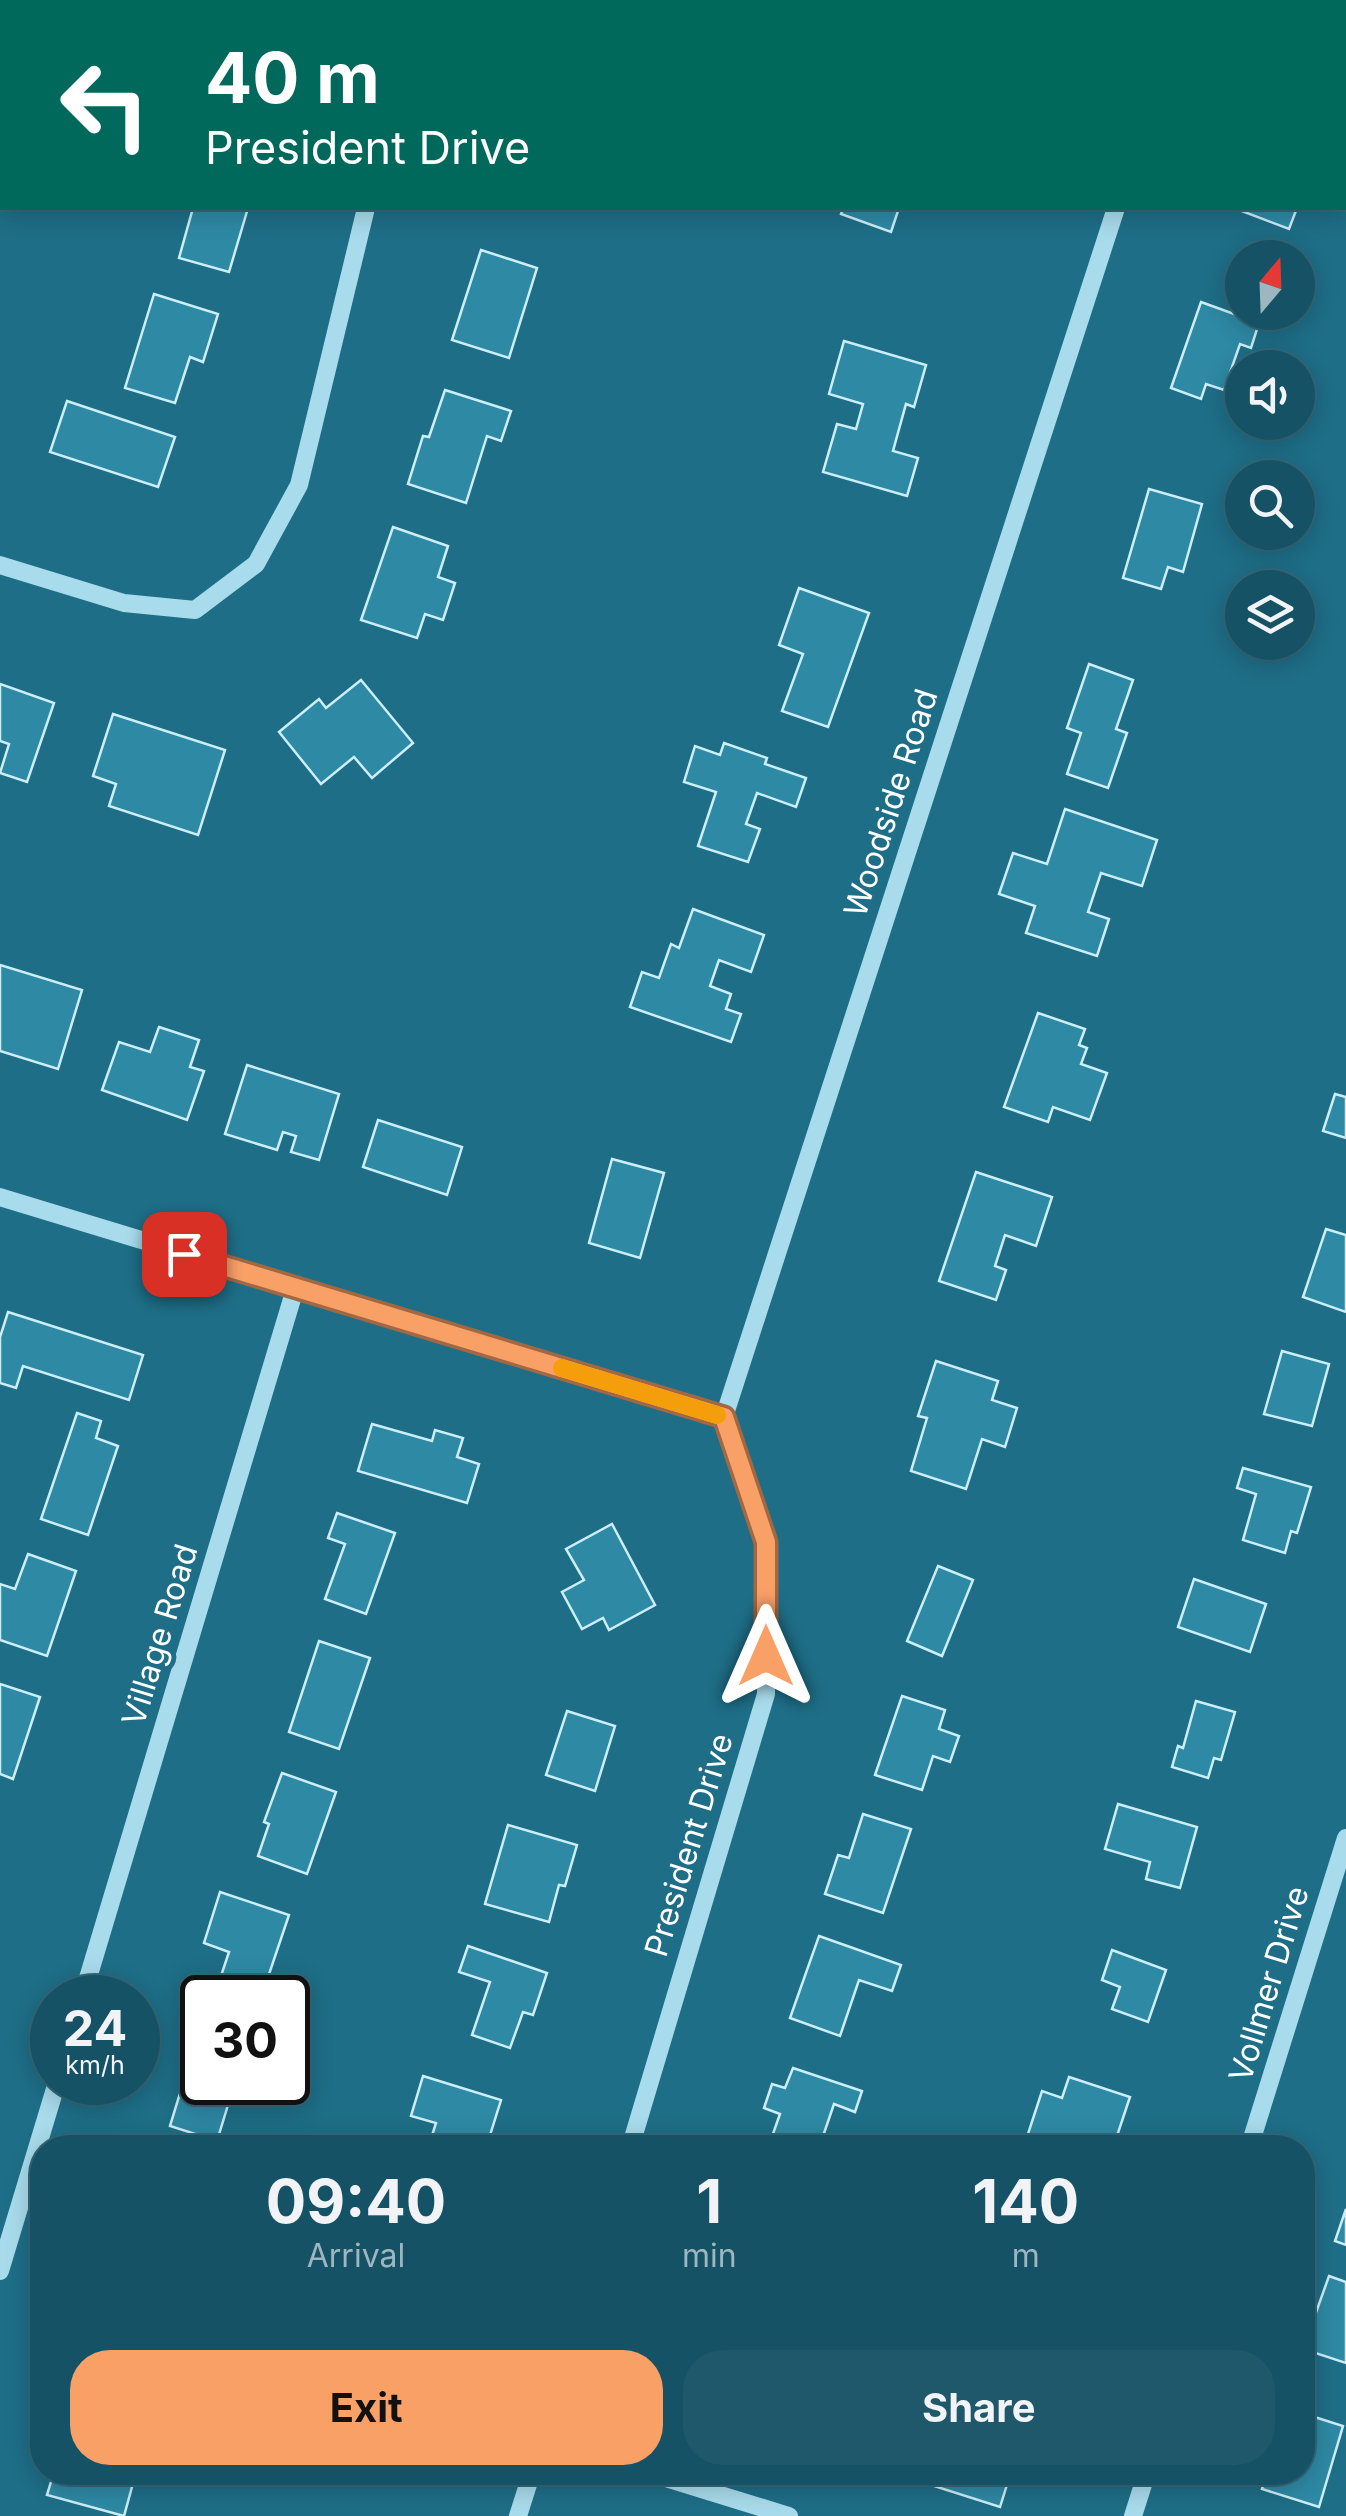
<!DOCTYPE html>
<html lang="en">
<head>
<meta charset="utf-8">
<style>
	body { margin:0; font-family:Inter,sans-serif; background:#1f586b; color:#f1f3f6; height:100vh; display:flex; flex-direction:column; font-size:38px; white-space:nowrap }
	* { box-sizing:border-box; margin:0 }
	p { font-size:32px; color:#9eb6bf }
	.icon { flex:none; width:55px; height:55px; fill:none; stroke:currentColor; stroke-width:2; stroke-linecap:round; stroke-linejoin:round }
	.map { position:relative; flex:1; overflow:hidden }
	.side { position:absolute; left:30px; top:2135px; width:1285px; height:350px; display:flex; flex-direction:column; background:#165265; border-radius:40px; box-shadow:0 5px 25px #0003,0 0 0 2px #356979 }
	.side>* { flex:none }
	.guide { position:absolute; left:0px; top:0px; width:1348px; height:210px; box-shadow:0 5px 25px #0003,0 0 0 2px #356979; background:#00695c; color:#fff; overflow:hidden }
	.needle { width:65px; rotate:19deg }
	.fabs { position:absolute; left:1225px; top:240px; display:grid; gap:20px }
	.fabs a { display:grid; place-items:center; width:90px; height:90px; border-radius:50%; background:#165265; box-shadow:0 5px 25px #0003,0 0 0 2px #356979; font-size:50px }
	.speed { position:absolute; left:30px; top:1975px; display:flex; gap:20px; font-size:50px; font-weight:700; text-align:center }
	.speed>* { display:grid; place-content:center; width:130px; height:130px; border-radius:50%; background:#165265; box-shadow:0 5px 25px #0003,0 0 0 2px #356979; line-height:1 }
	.speed small { font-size:25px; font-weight:400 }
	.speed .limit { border:5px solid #111; border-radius:15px; background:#fff; color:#111 }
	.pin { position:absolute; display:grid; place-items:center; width:85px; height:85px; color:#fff; margin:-42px; border-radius:20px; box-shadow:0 5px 15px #0006 }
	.me { position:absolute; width:110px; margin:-55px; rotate:0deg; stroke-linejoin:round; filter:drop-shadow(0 0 8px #0008) }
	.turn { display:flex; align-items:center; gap:35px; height:210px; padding:0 40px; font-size:45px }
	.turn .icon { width:130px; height:130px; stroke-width:2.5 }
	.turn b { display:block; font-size:70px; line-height:85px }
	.eta { display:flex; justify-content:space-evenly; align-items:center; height:170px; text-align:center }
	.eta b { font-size:60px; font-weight:700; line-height:70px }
	.cta { display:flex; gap:20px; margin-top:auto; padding:20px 40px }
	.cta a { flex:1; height:115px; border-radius:40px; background:#f9a067; color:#111; font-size:40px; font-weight:700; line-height:115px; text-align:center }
	.cta a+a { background:#1f586b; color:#f1f3f6 }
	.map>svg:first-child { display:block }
	.building { fill:#2e89a4; stroke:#cceef8; stroke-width:2.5 }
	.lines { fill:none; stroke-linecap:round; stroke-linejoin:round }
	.minor { stroke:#a8dbeb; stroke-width:18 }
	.route-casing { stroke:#a26843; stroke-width:25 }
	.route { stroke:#f9a067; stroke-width:18 }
	.slow { stroke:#f59e0b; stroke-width:18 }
	.labels { text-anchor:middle; stroke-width:10; stroke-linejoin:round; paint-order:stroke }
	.street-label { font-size:32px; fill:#fff; stroke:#1e6e87 }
</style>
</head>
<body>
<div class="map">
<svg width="1346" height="2516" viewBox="0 0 1346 2516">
	<rect width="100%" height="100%" fill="#1e6e87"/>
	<g class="building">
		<polygon points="116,0 199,0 200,2 116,2"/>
		<rect x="484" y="0" width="61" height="2"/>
		<polygon points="952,0 1064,0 951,2"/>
		<polygon points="1312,0 1346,1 1346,59 1345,2 1311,2"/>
		<polygon points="193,208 248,208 229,272 179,258"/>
		<polygon points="843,208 899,208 891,232 841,214"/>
		<polygon points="1234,208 1297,208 1289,229"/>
		<polygon points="481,250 537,268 509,358 452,340"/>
		<polygon points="154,294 218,314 203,362 190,357 175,403 125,388"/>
		<polygon points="1201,302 1259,323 1251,348 1240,344 1224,390 1206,384 1201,399 1171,388"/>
		<polygon points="844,341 926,365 914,407 906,404 893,451 918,458 907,496 823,472 837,424 856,429 863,404 829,394"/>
		<polygon points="445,390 511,411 501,441 487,436 466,503 408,484 423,436 429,437"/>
		<polygon points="67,401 175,437 158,487 50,452"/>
		<polygon points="1149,489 1202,504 1183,572 1168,567 1161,589 1123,578"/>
		<polygon points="393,527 448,546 438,577 455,583 443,620 425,614 417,638 361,620"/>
		<polygon points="799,588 869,613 828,727 782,711 803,654 779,645"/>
		<polygon points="1089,664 1133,680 1116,729 1127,733 1108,788 1067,774 1081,733 1067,728"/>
		<polygon points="361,680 413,743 372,778 354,757 321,784 279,732 319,699 326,708"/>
		<polygon points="0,684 54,703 27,782 0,773 9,744 0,741"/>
		<polygon points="113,714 225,750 198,835 109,806 116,784 93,776"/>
		<polygon points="724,743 767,758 765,764 806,778 796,807 757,793 746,824 760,829 748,862 698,846 716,792 684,782 695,746 720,755"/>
		<polygon points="1065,809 1157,840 1142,886 1101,873 1088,912 1109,919 1097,956 1026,933 1035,906 999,894 1013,853 1047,864"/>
		<polygon points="693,909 764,935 751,972 719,960 710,986 731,994 726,1009 741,1014 731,1042 630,1007 642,972 659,978 671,944 679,948"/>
		<polygon points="0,965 82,990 58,1069 0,1051"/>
		<polygon points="1038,1013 1085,1029 1079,1045 1087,1048 1081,1064 1107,1073 1090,1120 1053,1107 1048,1122 1004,1107"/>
		<polygon points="159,1027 199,1040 190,1067 204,1071 187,1120 102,1090 119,1042 150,1052"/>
		<polygon points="247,1065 339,1094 319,1160 291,1152 296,1136 283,1132 277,1150 225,1134"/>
		<polygon points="1335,1094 1346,1097 1346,1138 1323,1131"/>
		<polygon points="378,1120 462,1147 447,1195 363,1167"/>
		<polygon points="612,1159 664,1173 640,1258 589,1243"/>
		<polygon points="976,1172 1052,1197 1036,1246 1005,1235 995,1266 1006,1270 996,1300 939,1281"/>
		<polygon points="1326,1229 1346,1235 1346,1312 1303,1297"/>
		<polygon points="8,1312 143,1355 129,1400 23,1366 16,1388 0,1383 0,1337"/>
		<polygon points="1282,1351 1329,1364 1312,1426 1264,1414"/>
		<polygon points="936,1361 998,1381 992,1400 1017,1408 1005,1447 982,1439 966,1489 911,1471 927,1418 918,1416"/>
		<polygon points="77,1413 101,1421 96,1438 118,1446 88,1535 41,1519"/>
		<polygon points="372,1424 432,1441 435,1430 463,1438 457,1457 479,1464 467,1503 358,1471"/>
		<polygon points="1243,1468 1311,1487 1297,1533 1291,1531 1285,1553 1243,1540 1256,1494 1237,1488"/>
		<polygon points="337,1513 395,1533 366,1614 325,1599 345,1544 328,1538"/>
		<polygon points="612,1524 655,1605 609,1630 603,1618 582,1629 562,1592 584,1580 566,1549"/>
		<polygon points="28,1554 76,1571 47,1656 0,1640 0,1584 15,1589"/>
		<polygon points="938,1566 973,1580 942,1656 907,1641"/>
		<polygon points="1194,1579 1266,1604 1250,1652 1178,1627"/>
		<polygon points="319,1641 370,1658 339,1749 289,1732"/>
		<polygon points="0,1684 40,1697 13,1779 0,1774"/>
		<polygon points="902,1696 945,1710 939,1729 959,1736 950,1762 933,1756 922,1790 875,1775"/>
		<polygon points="1196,1701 1235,1712 1221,1760 1214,1758 1208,1778 1172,1767 1178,1746 1183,1748"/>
		<polygon points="567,1711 615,1726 595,1791 546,1775"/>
		<polygon points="282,1773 336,1792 307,1874 258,1856 269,1824 264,1822"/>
		<polygon points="1118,1804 1197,1827 1180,1888 1146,1879 1150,1862 1105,1849"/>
		<polygon points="863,1814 911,1829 883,1913 825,1894 838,1855 849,1858"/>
		<polygon points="508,1825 577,1845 565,1886 559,1885 549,1922 485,1904"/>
		<polygon points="220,1892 289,1915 261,1998 237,1998 216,1991 229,1952 204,1943"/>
		<polygon points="819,1936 901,1965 892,1991 859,1980 840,2036 790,2018"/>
		<polygon points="468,1946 547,1973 533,2015 523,2012 510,2048 472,2035 490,1982 459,1972"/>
		<polygon points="1112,1950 1166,1970 1148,2022 1112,2009 1120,1987 1102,1980"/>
		<polygon points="200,2028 202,2029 202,2082 235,2082 217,2141 170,2126"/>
		<polygon points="793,2068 862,2091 855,2112 834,2104 819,2148 768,2148 780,2114 764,2108 772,2084 785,2088"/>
		<polygon points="423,2076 501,2100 486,2148 428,2148 436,2123 411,2116"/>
		<polygon points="1069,2077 1130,2097 1113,2148 1048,2148 1026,2140 1042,2091 1062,2098"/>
		<polygon points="1346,2209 1346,2245 1335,2241"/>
		<polygon points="1329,2276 1346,2282 1346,2363 1303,2349"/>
		<polygon points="1302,2413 1343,2426 1319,2507 1262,2489 1267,2472 1302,2472"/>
		<polygon points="54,2472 124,2472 135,2476 124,2516 47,2495"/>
		<polygon points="914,2472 1011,2472 1000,2507 912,2479"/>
	</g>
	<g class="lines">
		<g class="minor">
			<polyline points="364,0 365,2"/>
			<polyline points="1182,2 1183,0"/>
			<polyline points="0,565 124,603 195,610 256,564 299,485 366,208"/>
			<polyline points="0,1197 724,1417 766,1542 766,1694 630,2148"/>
			<polyline points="724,1417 1116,208"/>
			<polyline points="82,1998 295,1289"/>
			<polyline points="1249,2148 1346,1838"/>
			<polyline points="0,2271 57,2082"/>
			<polyline points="646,2472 789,2516"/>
			<polyline points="518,2516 532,2472"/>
			<polyline points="1133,2516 1147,2472"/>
		</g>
	</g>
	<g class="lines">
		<g class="route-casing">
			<polyline id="route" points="184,1254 724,1417 766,1542 766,1656"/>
		</g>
		<use href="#route" class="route"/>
		<polyline class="slow" points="562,1368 717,1415"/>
	</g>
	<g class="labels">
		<g class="street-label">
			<text transform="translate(891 803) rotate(-72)" y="11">Woodside Road</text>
			<text transform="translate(160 1635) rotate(-73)" y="11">Village Road</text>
			<text transform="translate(689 1845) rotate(-73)" y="11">President Drive</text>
			<text transform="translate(1269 1984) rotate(-73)" y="11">Vollmer Drive</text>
		</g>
	</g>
</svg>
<div class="fabs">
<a><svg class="needle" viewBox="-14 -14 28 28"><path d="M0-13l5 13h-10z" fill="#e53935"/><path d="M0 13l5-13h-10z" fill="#9eb6bf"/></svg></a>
<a><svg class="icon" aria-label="sound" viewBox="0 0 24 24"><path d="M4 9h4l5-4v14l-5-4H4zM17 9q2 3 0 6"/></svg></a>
<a><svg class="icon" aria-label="search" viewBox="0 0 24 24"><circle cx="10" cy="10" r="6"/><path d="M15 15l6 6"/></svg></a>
<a><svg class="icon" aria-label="layers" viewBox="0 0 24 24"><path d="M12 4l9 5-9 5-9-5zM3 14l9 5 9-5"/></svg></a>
</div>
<div class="speed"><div>24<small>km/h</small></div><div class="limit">30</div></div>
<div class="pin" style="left:184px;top:1254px;background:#d93025"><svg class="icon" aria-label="arrive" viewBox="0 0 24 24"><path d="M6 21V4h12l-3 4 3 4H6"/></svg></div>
<svg class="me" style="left:766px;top:1656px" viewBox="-20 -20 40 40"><path d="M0-17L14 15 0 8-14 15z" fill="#f9a067" stroke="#fff" stroke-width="4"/></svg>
<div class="guide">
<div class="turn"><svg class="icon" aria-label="left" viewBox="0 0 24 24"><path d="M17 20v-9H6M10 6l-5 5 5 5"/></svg><div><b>40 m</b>President Drive</div></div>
</div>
<section class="side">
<div class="eta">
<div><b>09:40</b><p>Arrival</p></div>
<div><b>1</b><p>min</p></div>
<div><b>140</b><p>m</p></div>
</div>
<div class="cta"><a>Exit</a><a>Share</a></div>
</section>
</div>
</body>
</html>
